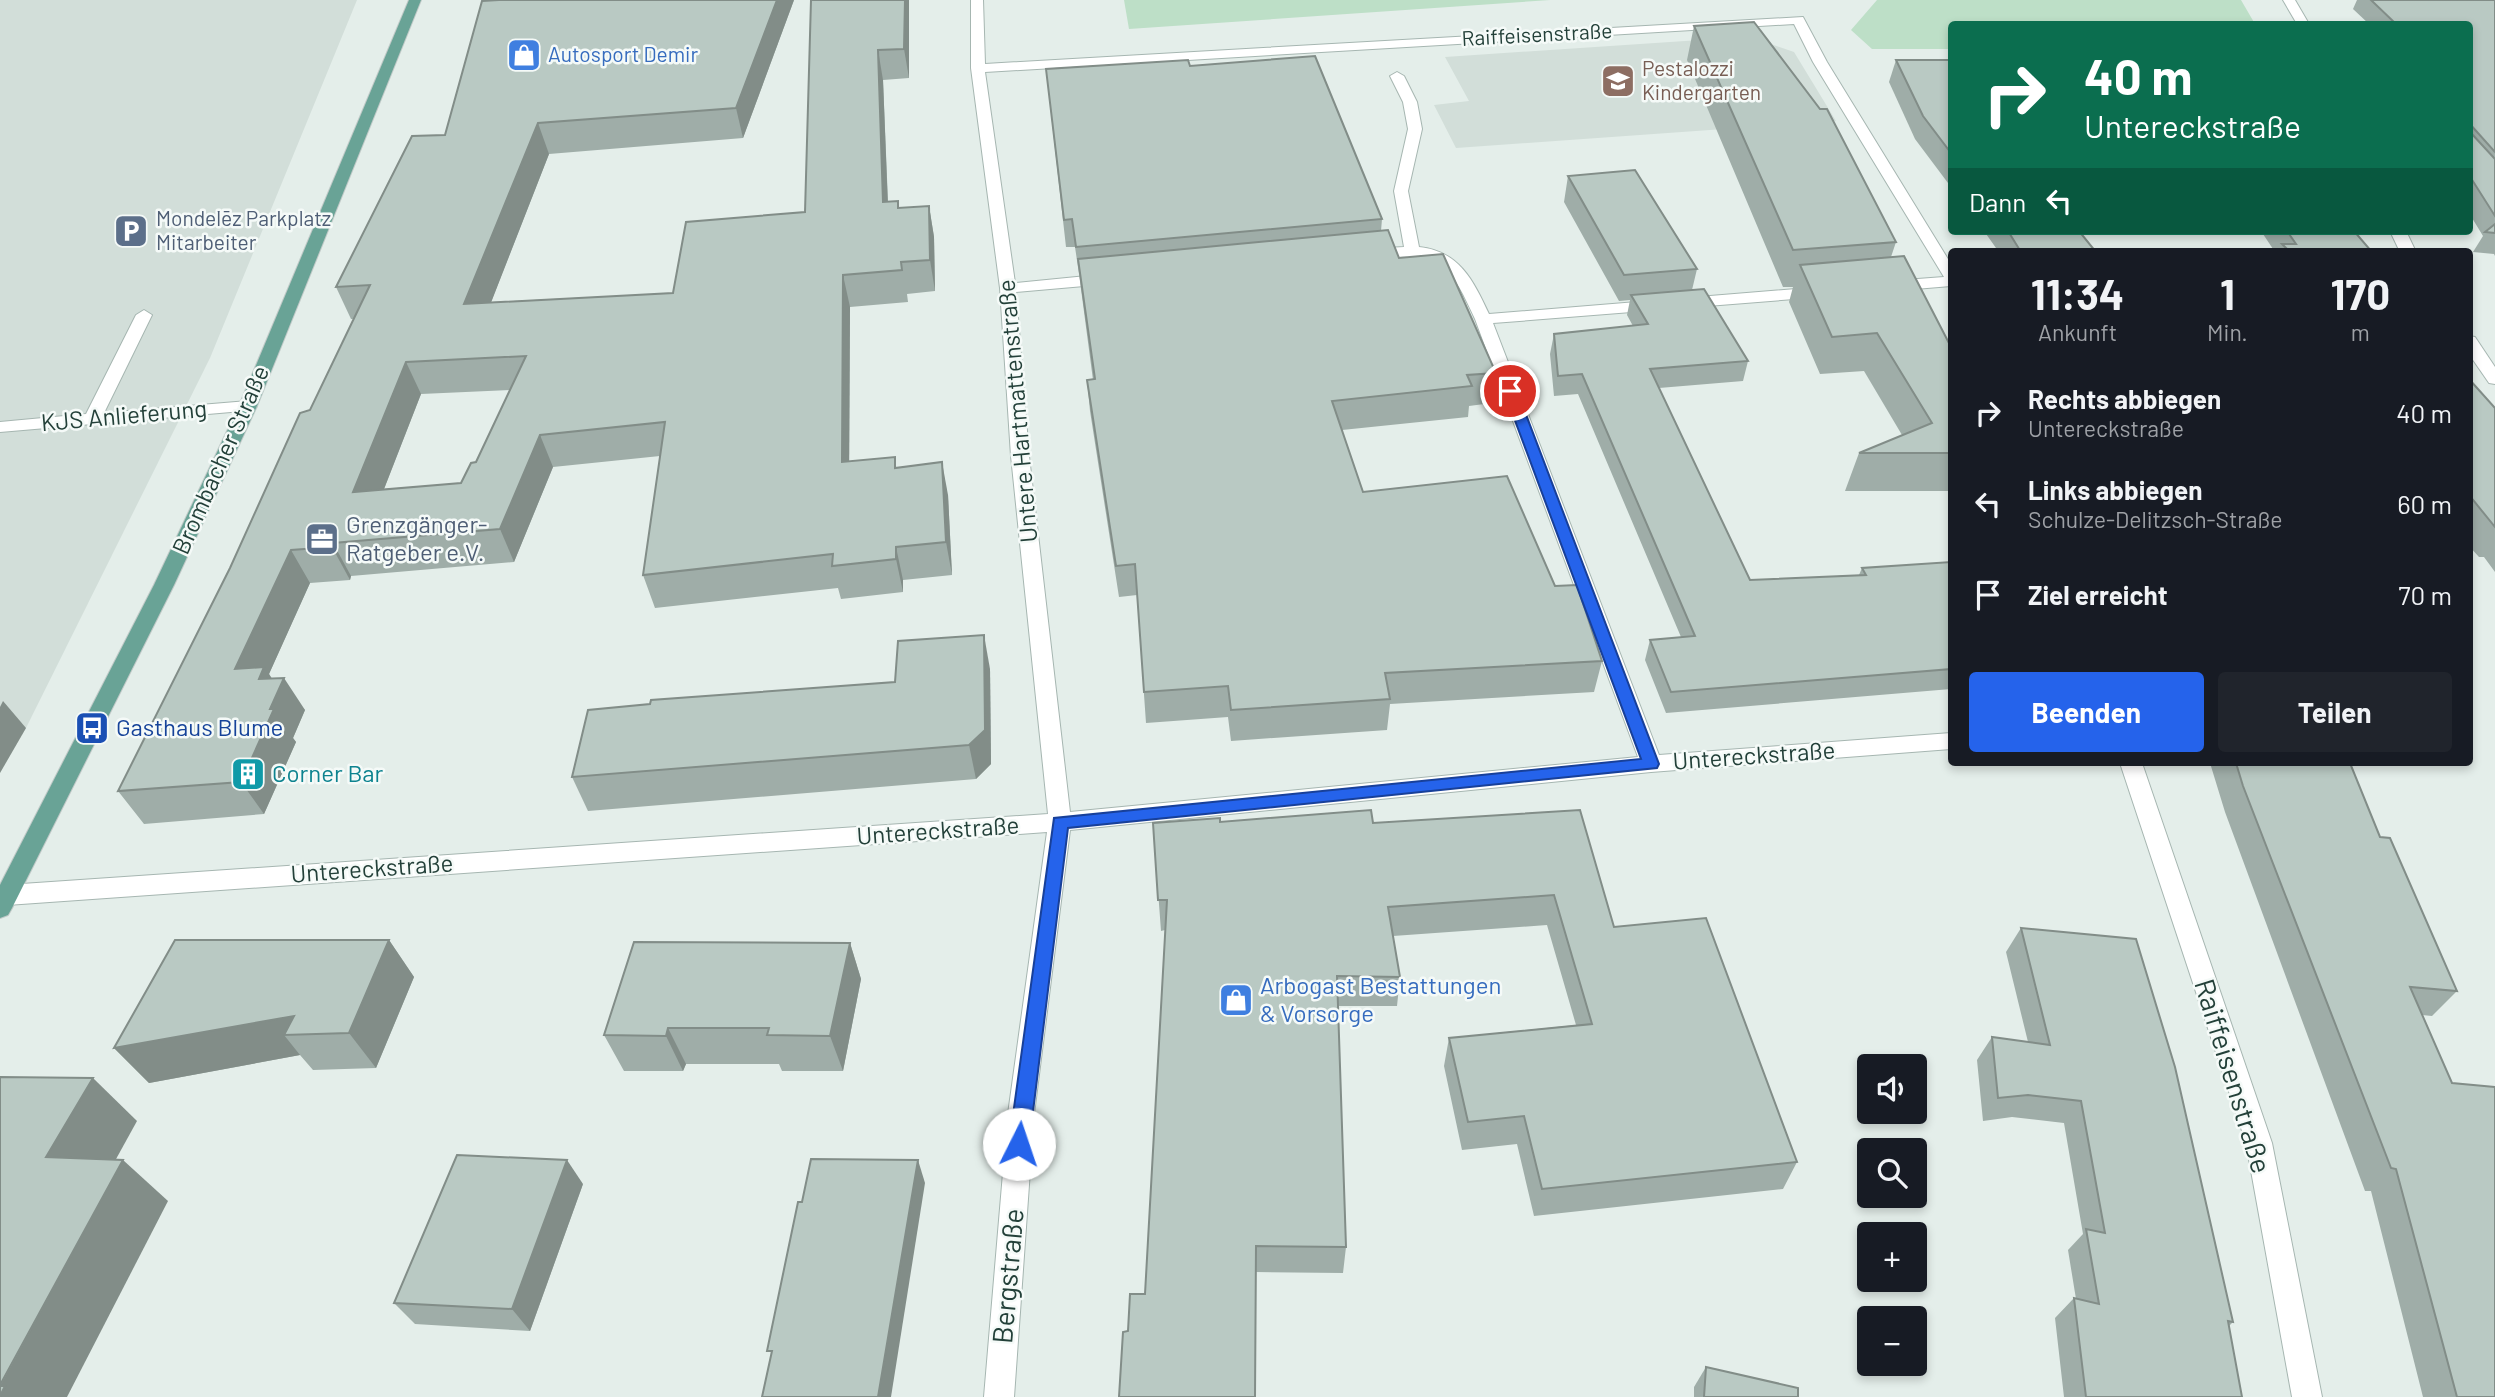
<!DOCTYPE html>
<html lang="de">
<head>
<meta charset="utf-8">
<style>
	body { margin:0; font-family:Barlow,sans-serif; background:#20242c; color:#f1f3f6; height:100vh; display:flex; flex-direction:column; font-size:26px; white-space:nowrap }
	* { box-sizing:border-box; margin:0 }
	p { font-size:23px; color:#9ea1a6 }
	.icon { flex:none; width:38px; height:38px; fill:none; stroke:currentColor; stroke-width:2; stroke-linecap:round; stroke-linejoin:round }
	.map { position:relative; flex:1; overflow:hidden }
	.drawer { position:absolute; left:1948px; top:248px; width:525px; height:518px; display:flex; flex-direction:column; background:#171b24; border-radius:7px; box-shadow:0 4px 10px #0003 }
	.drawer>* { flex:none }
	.guide { position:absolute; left:1948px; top:21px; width:525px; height:214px; border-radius:7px; box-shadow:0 4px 10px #0003; background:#0b6e4f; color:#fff; overflow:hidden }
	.controls { position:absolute; left:1857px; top:1054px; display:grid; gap:14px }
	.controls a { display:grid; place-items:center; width:70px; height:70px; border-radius:7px; background:#171b24; box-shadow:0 4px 10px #0003; font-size:35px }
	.pin { position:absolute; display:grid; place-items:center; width:60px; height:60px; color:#fff; margin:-30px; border:4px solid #fff; border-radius:50%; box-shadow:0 2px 7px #0007 }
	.me { position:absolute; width:77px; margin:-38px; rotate:4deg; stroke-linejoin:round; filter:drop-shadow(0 0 5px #0008) }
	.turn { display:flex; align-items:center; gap:24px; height:147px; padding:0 21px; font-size:32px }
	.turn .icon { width:91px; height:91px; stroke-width:2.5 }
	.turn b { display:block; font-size:49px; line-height:60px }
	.then { display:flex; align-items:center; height:66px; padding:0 21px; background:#0003; gap:14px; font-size:26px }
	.eta { display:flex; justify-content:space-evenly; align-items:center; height:119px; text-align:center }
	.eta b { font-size:42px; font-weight:700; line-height:49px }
	.button { display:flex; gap:14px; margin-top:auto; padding:14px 21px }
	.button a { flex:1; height:80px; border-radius:7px; background:#2563eb; color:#fff; font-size:28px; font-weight:700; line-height:80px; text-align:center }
	.button a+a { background:#20242c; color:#f1f3f6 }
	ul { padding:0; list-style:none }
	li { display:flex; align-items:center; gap:21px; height:91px; padding:0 21px }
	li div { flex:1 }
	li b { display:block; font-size:26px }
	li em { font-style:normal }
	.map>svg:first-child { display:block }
	.built { fill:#d2ded9 }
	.green { fill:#bddfc7 }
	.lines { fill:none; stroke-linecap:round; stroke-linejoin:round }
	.minor-casing { stroke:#a6b6b1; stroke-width:2 }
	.major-casing { stroke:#c1cac8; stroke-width:2 }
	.minor { fill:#fff; fill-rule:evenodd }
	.major { fill:#69a396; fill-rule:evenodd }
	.wall { fill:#9fada8; fill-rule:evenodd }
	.shaded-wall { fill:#828d88 }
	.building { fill:#b9c9c3; stroke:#828d88; stroke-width:2; fill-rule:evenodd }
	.route { fill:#2563eb; stroke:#184099; stroke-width:2 }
	.labels { text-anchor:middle; stroke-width:5; stroke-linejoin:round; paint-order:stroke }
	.far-street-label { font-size:21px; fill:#234039; stroke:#f5faf8 }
	.far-shop-label { font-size:21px; fill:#366cbe; stroke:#f5faf8; text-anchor:start }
	.far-education-label { font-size:21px; fill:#785e54; stroke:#f5faf8; text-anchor:start }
	.far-service-label { font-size:21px; fill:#4e5e75; stroke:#f5faf8; text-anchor:start }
	.street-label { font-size:24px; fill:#234039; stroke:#f5faf8 }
	.service-label { font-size:24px; fill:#4e5e75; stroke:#f5faf8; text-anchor:start }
	.transit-label { font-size:24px; fill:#164399; stroke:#f5faf8; text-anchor:start }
	.culture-label { font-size:24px; fill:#0d838f; stroke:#f5faf8; text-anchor:start }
	.shop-label { font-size:24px; fill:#366cbe; stroke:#f5faf8; text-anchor:start }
	.near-street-label { font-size:28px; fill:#234039; stroke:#f5faf8 }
</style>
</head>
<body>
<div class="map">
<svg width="2495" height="1397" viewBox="0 0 2495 1397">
	<rect width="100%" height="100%" fill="#e4eeea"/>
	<g class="built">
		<polygon points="0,0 357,0 210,358 26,728 0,773"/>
		<polygon points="1700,40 1765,42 1794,52 1836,121 1456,148 1434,105 1469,101 1445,57"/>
	</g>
	<g class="green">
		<polygon points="1124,0 1550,0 1129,29"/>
		<polygon points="1877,0 2241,0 2255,24 1951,24 1951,49 1872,49 1851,30"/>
	</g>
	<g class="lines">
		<g class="minor-casing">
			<g id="minor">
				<path d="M 971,0 L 983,0 L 985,64 L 1803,17 L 1827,62 L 1951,264 L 1951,286 L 1891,291 L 1883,286 L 1891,281 L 1944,277 L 1813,62 L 1794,24 L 985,72 L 1015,283 L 1107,274 L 1115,279 L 1107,284 L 1016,292 L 1029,456 L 1070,812 L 1638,757 L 1475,319 C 1446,255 1438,253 1369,259 L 1361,254 L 1369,249 L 1404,247 L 1394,191 L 1408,129 L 1403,102 L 1390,76 L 1397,72 L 1404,76 L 1417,102 L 1422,129 L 1408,191 L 1419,247 C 1459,251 1473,280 1489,314 L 1820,287 L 1828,292 L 1820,297 L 1493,323 L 1659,755 L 1951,733 L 1951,749 L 1651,772 L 1070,830 L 1034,1114 L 1014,1397 L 984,1397 L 1008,1114 L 1047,832 L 7,905 L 0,902 L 0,888 L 7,885 L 1048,814 L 1011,456 L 1000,288 L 971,68 Z"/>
				<polygon points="2283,0 2295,0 2309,24 2297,24"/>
				<polygon points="2390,231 2406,231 2416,252 2400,252"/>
				<polygon points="144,310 152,315 104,413 248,401 254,402 257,406 254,410 0,432 0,422 86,414 136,315"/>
				<polygon points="2469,336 2475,337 2495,367 2495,384 2489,383 2469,354"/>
				<polygon points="2120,763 2142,763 2272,1143 2322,1397 2292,1397 2246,1143"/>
			</g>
		</g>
		<g class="major-casing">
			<polygon id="major" points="409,0 421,0 257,406 174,585 12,908 8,915 0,918 0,885 154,585 239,406"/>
		</g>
		<use href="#minor" class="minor"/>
		<use href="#major" class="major"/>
	</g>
	<g class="wall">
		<path d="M 794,0 L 743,138 L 549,154 L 491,302 L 673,293 L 805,212 L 811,0 L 909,0 L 909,78 L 883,80 L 888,202 L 899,208 L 929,206 L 934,237 L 935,291 L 907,294 L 908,302 L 850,307 L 849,461 L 897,467 L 948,495 L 952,575 L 903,580 L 903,592 L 841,599 L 838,588 L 655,608 L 643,575 L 660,456 L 553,467 L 514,562 L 351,576 L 350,580 L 310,583 L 269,674 L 272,679 L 305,710 L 293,738 L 296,742 L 264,814 L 144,824 L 118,791 L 310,410 L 354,319 L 351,319 L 336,287 L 445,135 ZM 510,390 L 476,462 L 461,483 L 384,489 L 421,394 Z"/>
		<polygon points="2357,0 2495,0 2495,256 2494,254 2473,252 2483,236 2469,213 2469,24 2369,24 2353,9"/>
		<polygon points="1694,26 1896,242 1891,257 1951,347 1951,491 1845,491 1859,453 1902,435 1864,371 1820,374 1789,302 1793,287 1783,287 1687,60"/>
		<polygon points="1896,60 1951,60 1951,187 1915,139 1889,82"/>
		<polygon points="1190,66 1382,219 1381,231 1399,258 1496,373 1492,403 1469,406 1468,417 1342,430 1363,492 1555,586 1602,661 1594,692 1390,704 1387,730 1231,741 1228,717 1146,723 1137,595 1119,597 1090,411 1087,380 1093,380 1079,274 1075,247 1066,247 1046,69"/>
		<polygon points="1568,176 1697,269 1692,290 1748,361 1743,381 1659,388 1750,580 1859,575 1862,568 1951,562 1951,689 1666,713 1645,660 1650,640 1681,637 1578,394 1554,396 1550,354 1554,334 1633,326 1627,315 1630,300 1619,301 1564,202"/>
		<polygon points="1984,231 2079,231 2096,252 1996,252 1996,248"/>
		<polygon points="2261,231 2354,231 2372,252 2275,252"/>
		<polygon points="2469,379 2495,408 2495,572 2484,557 2479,557 2469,546"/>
		<polygon points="990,669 991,764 976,779 588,811 572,777 895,682"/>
		<polygon points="2210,763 2350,763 2380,837 2457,991 2432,1016 2422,1015 2495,1397 2423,1397 2371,1191 2365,1191 2225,812"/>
		<polygon points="1580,810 1614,927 1797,1162 1783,1189 1534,1216 1517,1144 1462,1150 1444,1066 1449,1038 1576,1025 1547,925 1393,936 1400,977 1397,1006 1338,1006 1346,1247 1343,1273 1255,1272 1145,1294 1165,930 1161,931 1153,823 1220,822 1373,823"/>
		<polygon points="2021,928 2233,1322 2229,1326 2242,1397 2064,1397 2055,1318 2074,1298 2076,1299 2068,1250 2083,1234 2064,1123 2012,1117 1983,1121 1977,1060 1992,1037 2028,1042 2006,952"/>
		<polygon points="389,940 414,977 376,1068 313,1070 300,1055 149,1083 114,1048"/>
		<polygon points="850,943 861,979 843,1071 782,1071 779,1064 686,1064 683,1071 624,1071 604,1035"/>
		<polygon points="583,1184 530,1331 415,1324 394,1303"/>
		<polygon points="1706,1367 1798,1397 1694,1397 1694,1387"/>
	</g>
	<g class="shaded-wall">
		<polygon points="777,0 794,0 743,138 736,108"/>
		<polygon points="905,0 909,0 909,78 904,49"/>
		<polygon points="878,50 883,80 889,234 883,202"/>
		<polygon points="538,123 549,154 478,336 464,304"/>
		<polygon points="929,206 934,237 935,291 930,260"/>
		<polygon points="843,275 850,307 849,495 842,462"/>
		<polygon points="406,362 421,394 370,525 353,492"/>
		<polygon points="540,435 553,467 514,562 500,529"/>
		<polygon points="942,462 948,495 952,575 946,542"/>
		<polygon points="333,543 351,576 350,580 332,547"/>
		<polygon points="896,547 903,580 903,592 896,559"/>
		<polygon points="291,550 310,583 269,674 279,690 284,678 305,710 293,738 296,742 264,814 241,782 235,669"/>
		<polygon points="984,635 990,669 991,764 976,779 969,745"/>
		<polygon points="3,701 26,728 0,773 0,707"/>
		<polygon points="389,940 414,977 376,1068 349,1033"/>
		<polygon points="850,943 861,979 843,1071 830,1036"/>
		<polygon points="294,1016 284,1035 300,1055 149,1083 114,1048"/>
		<polygon points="668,1028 686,1064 683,1071 666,1036"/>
		<polygon points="93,1078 137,1121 94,1199 46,1157"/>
		<polygon points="123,1160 168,1201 67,1397 0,1397 0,1386"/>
		<polygon points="567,1160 583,1184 530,1331 512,1309"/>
		<polygon points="918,1160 925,1183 891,1397 878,1397"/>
	</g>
	<g class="building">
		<path d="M 499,0 L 777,0 L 736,108 L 538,123 L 464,304 L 673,293 L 686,222 L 805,212 L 811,0 L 905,0 L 904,49 L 878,50 L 883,202 L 898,201 L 898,208 L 929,206 L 930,260 L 901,262 L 902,270 L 843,275 L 842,462 L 895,457 L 895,468 L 942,462 L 946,542 L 896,547 L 896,559 L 832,566 L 833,554 L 643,575 L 665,422 L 540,435 L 500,529 L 333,543 L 332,547 L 291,550 L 235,669 L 264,667 L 259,679 L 284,678 L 270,709 L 274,709 L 241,782 L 118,791 L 230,568 L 300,413 L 310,410 L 370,285 L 336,287 L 412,136 L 445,135 L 482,1 ZM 526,356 L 476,462 L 471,463 L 461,483 L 353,492 L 406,362 Z"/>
		<polygon points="2371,0 2495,0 2495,152 2469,123 2469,24 2396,24"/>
		<polygon points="1754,22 1820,109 1827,109 1896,242 1793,250 1694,26"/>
		<polygon points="1315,56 1382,219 1076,247 1072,219 1064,220 1046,69 1188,60 1190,66"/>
		<polygon points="1896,60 1951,60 1951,153 1923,116"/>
		<polygon points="2471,133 2495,159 2495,216 2469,175 2469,135"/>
		<polygon points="1635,170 1697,269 1624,275 1568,176"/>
		<polygon points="2495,224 2495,233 2485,232"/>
		<polygon points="1388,230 1399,258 1443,254 1496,373 1467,375 1472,386 1332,401 1363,492 1507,476 1555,586 1577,585 1602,661 1385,673 1390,699 1231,710 1228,686 1144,692 1135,564 1116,566 1087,380 1095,379 1078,259"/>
		<polygon points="2008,231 2079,231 2096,252 2021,252"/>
		<polygon points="2287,231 2354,231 2372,252 2290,252 2282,244 2296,244"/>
		<polygon points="1904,256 1951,347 1951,453 1859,453 1932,423 1877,333 1832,337 1800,265"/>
		<polygon points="1704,289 1748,361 1650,369 1750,580 1866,575 1862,568 1951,562 1951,669 1671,692 1650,640 1695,636 1582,374 1558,376 1554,334 1648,324 1631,295"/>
		<polygon points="2469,379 2495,408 2495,527 2469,495"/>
		<polygon points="984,635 985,730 969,745 572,777 588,710 650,704 651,700 895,682 898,641"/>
		<polygon points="2236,763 2350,763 2380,837 2390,838 2457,991 2410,987 2452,1083 2495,1087 2495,1397 2457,1397 2396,1169 2391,1168 2243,786"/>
		<polygon points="1371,810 1373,823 1580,810 1614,927 1706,918 1797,1162 1542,1189 1524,1116 1468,1122 1449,1038 1592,1024 1554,895 1388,907 1400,977 1337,976 1346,1247 1256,1246 1255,1397 1119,1397 1123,1332 1128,1331 1130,1294 1145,1294 1167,900 1158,900 1153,823 1220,818 1220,822"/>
		<polygon points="2021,928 2136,939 2175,1067 2233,1322 2228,1321 2242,1397 2086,1397 2074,1298 2099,1304 2086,1229 2105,1233 2081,1101 2028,1095 1998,1098 1992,1037 2050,1045"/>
		<polygon points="175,940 389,940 349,1033 284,1035 294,1016 114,1048"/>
		<polygon points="634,942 850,943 830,1036 767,1035 769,1028 668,1028 666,1036 604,1035"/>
		<polygon points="0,1077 93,1078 46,1157 123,1160 0,1385"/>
		<polygon points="457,1155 567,1160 512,1309 394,1303"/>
		<polygon points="811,1159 918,1160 878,1397 762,1397 772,1351 767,1351 798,1202 802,1202"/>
		<polygon points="1706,1367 1798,1388 1798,1397 1704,1397"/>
		<polygon points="0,1386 5,1386 0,1396"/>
	</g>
	<polygon class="route" points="1506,388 1517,391 1659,764 1657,768 1068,828 1029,1144 1026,1150 1019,1153 1012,1150 1009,1144 1054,818 1641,759 1504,391"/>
	<defs>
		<g id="shop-square" transform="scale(1.75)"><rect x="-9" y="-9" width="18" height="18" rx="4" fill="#3f7fe0" stroke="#f5faf8"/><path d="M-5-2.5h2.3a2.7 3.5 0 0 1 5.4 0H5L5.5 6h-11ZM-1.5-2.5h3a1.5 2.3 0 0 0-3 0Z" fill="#fff"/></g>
		<g id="school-square" transform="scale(1.75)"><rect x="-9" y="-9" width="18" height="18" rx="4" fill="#8d6e63" stroke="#f5faf8"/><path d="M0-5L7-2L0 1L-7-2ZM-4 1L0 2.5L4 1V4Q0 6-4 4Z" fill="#fff"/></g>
		<g id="parking-square" transform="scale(1.75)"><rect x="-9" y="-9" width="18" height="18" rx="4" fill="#5c6f8a" stroke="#f5faf8"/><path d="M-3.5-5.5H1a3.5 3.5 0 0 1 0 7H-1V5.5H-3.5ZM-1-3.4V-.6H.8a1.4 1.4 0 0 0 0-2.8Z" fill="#fff"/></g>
		<g id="office-square" transform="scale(1.75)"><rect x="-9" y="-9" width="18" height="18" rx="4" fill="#5c6f8a" stroke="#f5faf8"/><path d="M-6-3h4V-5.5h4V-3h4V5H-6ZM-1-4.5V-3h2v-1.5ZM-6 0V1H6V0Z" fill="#fff"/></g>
		<g id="bus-square" transform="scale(1.75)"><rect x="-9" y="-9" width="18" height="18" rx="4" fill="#1a4fb4" stroke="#f5faf8"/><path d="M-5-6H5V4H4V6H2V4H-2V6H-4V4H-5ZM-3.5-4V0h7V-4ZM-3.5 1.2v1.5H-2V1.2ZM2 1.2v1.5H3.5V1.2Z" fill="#fff"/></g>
		<g id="building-square" transform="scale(1.75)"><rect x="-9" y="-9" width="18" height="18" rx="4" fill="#0f9aa8" stroke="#f5faf8"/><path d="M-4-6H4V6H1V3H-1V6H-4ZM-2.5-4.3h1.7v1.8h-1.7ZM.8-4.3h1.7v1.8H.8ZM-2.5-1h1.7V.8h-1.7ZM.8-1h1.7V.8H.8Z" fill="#fff"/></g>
	</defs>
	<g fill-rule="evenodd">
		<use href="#shop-square" x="524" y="55"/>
		<use href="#school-square" x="1618" y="81"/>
		<use href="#parking-square" x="131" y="231"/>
		<use href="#office-square" x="322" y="539"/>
		<use href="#bus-square" x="92" y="728"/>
		<use href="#building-square" x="248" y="774"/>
		<use href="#shop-square" x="1236" y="1000"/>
	</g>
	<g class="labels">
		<g class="far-street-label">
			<text transform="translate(1537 35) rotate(-3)" y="7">Raiffeisenstraße</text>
		</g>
		<g class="far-shop-label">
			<text x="548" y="62">Autosport Demir</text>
		</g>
		<g class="far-education-label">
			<text x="1642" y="76">Pestalozzi<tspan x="1642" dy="24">Kindergarten</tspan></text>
		</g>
		<g class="far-service-label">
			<text x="156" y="226">Mondelēz Parkplatz<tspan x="156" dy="24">Mitarbeiter</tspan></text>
		</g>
		<g class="street-label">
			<text transform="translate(1018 411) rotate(-95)" y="8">Untere Hartmattenstraße</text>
			<text transform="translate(124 416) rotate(-5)" y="8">KJS Anlieferung</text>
			<text transform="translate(221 460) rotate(-66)" y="8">Brombacher Straße</text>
			<text transform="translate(1754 756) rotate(-4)" y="8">Untereckstraße</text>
			<text transform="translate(938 831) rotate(-4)" y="8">Untereckstraße</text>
			<text transform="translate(372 869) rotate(-4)" y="8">Untereckstraße</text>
		</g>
		<g class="service-label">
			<text x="346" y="533">Grenzgänger-<tspan x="346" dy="28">Ratgeber e.V.</tspan></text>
		</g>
		<g class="transit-label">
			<text x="116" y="736">Gasthaus Blume</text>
		</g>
		<g class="culture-label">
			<text x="272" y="782">Corner Bar</text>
		</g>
		<g class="shop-label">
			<text x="1260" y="994">Arbogast Bestattungen<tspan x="1260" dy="28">&amp; Vorsorge</tspan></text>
		</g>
		<g class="near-street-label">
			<text transform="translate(2233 1076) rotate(73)" y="10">Raiffeisenstraße</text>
			<text transform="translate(1008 1276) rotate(-85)" y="10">Bergstraße</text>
		</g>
	</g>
</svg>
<div class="controls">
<a><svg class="icon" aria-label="sound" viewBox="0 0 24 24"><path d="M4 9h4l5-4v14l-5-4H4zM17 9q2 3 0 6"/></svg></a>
<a><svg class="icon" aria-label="search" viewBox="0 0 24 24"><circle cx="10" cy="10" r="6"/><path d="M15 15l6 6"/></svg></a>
<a>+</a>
<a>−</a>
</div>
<div class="pin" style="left:1510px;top:391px;background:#d93025"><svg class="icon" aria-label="arrive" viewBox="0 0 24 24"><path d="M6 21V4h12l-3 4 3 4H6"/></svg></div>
<svg class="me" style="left:1019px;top:1144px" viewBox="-20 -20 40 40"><circle r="19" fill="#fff"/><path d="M0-13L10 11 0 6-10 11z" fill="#2563eb"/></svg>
<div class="guide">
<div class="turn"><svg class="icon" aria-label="right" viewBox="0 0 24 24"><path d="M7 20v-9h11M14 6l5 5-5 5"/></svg><div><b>40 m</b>Untereckstraße</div></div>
<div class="then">Dann<svg class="icon" aria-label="left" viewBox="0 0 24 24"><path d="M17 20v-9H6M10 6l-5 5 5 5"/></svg></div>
</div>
<section class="drawer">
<div class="eta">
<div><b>11:34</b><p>Ankunft</p></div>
<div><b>1</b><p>Min.</p></div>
<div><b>170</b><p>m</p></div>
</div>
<ul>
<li><svg class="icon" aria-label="right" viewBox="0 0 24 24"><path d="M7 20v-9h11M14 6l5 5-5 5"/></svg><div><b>Rechts abbiegen</b><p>Untereckstraße</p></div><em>40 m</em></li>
<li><svg class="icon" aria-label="left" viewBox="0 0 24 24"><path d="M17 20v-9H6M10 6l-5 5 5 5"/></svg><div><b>Links abbiegen</b><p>Schulze-Delitzsch-Straße</p></div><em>60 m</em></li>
<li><svg class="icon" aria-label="arrive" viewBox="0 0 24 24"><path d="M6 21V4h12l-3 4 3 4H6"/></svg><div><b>Ziel erreicht</b></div><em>70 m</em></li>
</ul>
<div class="button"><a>Beenden</a><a>Teilen</a></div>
</section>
</div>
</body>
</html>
